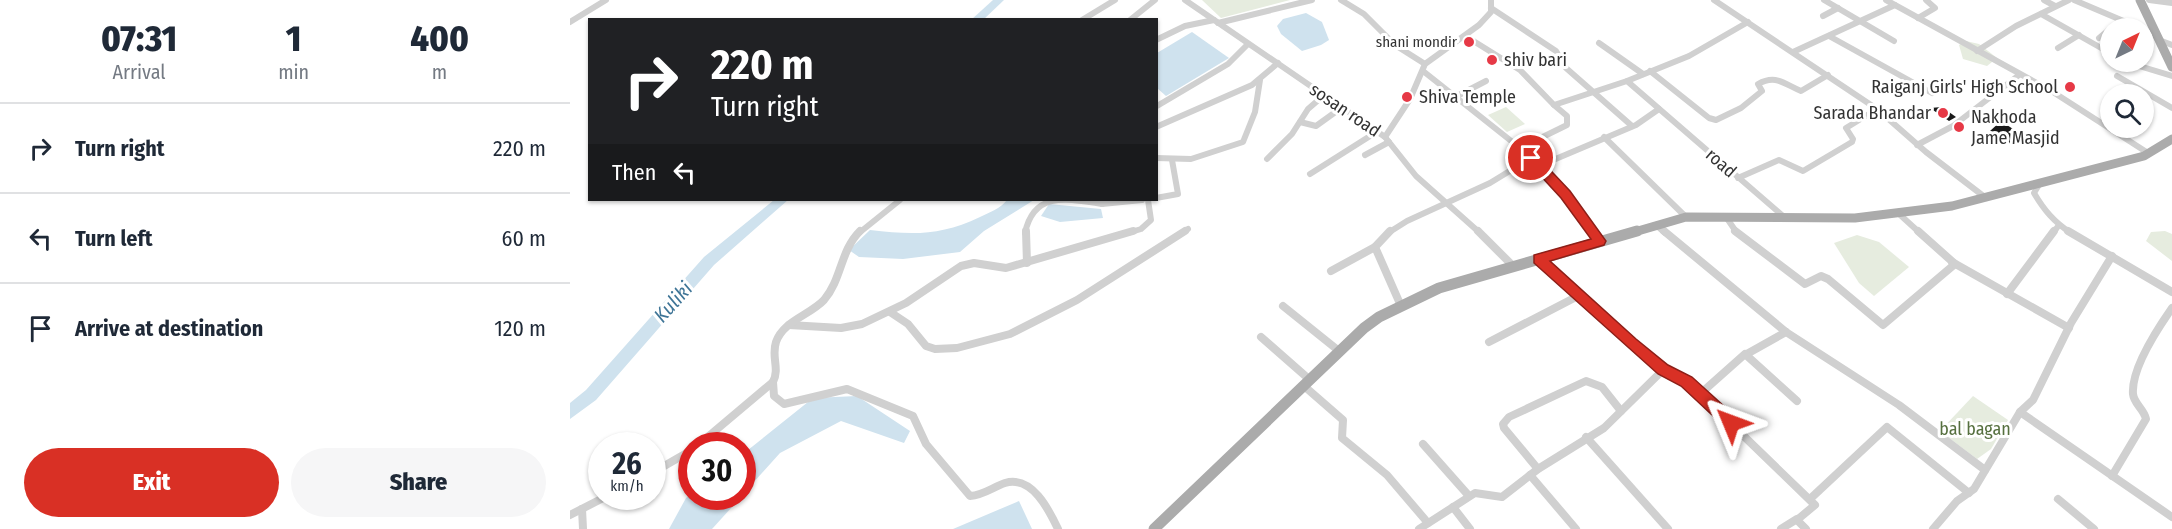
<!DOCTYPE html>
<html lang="en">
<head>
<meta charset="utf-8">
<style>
	body { margin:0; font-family:"Fira Sans Condensed",sans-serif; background:#f6f6f7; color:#1f2937; height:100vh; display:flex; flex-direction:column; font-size:22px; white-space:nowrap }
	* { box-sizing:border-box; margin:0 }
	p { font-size:20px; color:#747a83 }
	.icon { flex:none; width:33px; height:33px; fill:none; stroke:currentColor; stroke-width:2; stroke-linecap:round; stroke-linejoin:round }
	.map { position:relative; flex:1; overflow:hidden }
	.sheet { display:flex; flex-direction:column; background:#fff; width:570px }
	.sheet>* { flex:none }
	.banner { position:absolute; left:18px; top:18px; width:570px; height:183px; border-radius:0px; box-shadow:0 2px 4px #0004; background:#202124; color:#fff; overflow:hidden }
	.needle { width:39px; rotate:43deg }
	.tools { position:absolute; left:1530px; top:18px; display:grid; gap:12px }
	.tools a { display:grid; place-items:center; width:54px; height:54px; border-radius:50%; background:#fff; box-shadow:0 2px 4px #0004; font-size:30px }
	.speed { position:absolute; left:18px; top:432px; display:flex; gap:12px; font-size:30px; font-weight:700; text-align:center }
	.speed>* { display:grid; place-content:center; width:78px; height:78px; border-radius:50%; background:#fff; box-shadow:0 2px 4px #0004; line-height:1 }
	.speed small { font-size:15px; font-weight:400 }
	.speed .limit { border:9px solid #d22; background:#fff; color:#111 }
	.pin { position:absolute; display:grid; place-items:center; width:51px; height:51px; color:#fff; margin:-26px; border:3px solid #fff; border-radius:50%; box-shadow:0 2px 6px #0007 }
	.me { position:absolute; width:66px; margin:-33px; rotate:314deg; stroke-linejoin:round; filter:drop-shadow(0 0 4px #0008) }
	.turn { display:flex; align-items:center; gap:21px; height:126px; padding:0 24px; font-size:27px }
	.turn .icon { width:78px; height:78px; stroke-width:2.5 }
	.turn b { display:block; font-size:42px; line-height:51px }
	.then { display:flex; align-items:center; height:57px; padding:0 24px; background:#0003; gap:12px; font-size:22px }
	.eta { display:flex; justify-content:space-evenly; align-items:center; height:102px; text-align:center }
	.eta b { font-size:36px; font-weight:800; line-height:42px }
	.action { display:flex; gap:12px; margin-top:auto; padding:12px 24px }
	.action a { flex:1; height:69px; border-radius:36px; background:#d93025; color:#fff; font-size:24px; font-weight:800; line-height:69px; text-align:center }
	.action a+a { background:#f6f6f7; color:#1f2937 }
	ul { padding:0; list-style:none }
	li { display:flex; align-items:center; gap:18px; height:90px; padding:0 24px; border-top:2px solid #e0e1e3 }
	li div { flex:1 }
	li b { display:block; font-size:22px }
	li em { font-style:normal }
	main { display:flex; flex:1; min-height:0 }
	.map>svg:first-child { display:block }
	.green { fill:#e6ecdf }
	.water { fill:#cfe2ee }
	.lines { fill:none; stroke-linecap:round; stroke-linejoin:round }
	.river { fill:#cfe2ee; fill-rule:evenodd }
	.building { fill:#1a1a1a }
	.minor-far1 { stroke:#d0d0d0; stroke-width:6 }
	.minor { stroke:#d0d0d0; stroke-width:8 }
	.primary-far1 { stroke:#ababab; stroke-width:9 }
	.primary { stroke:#ababab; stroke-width:11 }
	.route { fill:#d93025; stroke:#8d1f18; stroke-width:1.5 }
	.poi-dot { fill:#e63946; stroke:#fff; stroke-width:2 }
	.labels { text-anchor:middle; stroke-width:6; stroke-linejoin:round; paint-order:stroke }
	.far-poi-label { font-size:15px; fill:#333; stroke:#fff; text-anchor:end }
	.poi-label { font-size:18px; fill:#333; stroke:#fff; text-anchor:start }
	.street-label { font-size:18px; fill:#333; stroke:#fff }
	.park-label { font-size:18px; fill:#56703f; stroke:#fff }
	.water-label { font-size:20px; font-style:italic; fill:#3f7597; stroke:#fff }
</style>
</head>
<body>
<main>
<section class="sheet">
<div class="eta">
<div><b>07:31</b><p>Arrival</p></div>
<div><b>1</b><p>min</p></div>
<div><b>400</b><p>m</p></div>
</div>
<ul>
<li><svg class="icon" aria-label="right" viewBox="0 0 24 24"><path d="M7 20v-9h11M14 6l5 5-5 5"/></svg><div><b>Turn right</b></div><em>220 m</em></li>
<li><svg class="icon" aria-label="left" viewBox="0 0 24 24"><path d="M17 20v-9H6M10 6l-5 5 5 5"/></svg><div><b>Turn left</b></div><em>60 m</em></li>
<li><svg class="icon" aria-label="arrive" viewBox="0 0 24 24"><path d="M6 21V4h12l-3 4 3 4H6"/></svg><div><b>Arrive at destination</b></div><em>120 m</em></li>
</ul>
<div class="action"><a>Exit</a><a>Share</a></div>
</section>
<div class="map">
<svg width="1602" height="529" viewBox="0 0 1602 529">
	<rect width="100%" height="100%" fill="#fff"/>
	<g class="green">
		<polygon points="632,0 720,0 651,18"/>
		<polygon points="1396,41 1409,44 1427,58 1417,66 1393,59 1389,45"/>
		<polygon points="936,107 955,124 937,132 918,115"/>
		<polygon points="1595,231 1602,234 1602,261 1576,241 1581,232"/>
		<polygon points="1287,235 1309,242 1339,267 1304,296 1289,283 1264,243"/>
		<polygon points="1403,396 1438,420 1421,449 1407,459 1370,431"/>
	</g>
	<g class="water">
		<polygon points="736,13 752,22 759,40 751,45 732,51 711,34 707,26 713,19"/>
		<polygon points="622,32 659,58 596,96 587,88 587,53"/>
		<path d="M 437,200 L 464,200 L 414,231 L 390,252 L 333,259 L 289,257 L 279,250 L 300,230 C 343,235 370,236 410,217 C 420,212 430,209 437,200 Z"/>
		<polygon points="479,204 531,209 533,218 490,222 471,216"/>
		<polygon points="287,396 340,431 334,443 271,421 210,453 173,494 173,454 243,398"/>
		<polygon points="121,494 122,496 171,497 142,529 99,529 116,498"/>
		<polygon points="449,501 462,529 383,529"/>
	</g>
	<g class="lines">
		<g class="river">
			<polygon points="423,0 434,0 413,20 401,20"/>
			<polygon points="204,200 218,200 144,265 26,400 0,419 0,403 16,390 134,257"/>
		</g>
	</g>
	<g class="building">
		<polygon points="1372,107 1386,117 1379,121 1360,108"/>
		<polygon points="1431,121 1443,129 1438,132 1450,139 1441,144 1420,131"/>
	</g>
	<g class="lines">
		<g class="minor-far1">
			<polyline points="615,0 815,137 846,176 910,233"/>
			<polyline points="771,0 794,14 825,45 855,64"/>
			<polyline points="1144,0 1307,109 1356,152 1416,198"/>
			<polyline points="1254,0 1324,41"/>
			<polyline points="1316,0 1483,92 1578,153"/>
			<polyline points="1474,0 1485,6"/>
			<polyline points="1504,0 1570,28"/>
			<polyline points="1579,0 1602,3"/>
			<polyline points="921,8 986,51 996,68 1062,126"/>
			<polyline points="1471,14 1540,53"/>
			<polyline points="1253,16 1268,8"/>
			<polyline points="1348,18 1365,8 1356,0"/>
			<polyline points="512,20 545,0"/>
			<polyline points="560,20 585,0"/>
			<polyline points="0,22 36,0"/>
			<polyline points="1178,22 1119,56 1057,81 1213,216"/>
			<polyline points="648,23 742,0"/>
			<polyline points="1259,36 1362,93"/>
			<polyline points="897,37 950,70 984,105 1057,81"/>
			<polyline points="1529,38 1540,29"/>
			<polyline points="586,40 615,26 644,20"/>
			<polyline points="1589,40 1602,45"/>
			<polyline points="1029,43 1073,74"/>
			<polyline points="1488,48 1509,35"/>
			<polyline points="1407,51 1446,26 1499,0"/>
			<polyline points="1223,52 1325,5"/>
			<polyline points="1556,62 1602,76"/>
			<polyline points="853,71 955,152 996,194 1024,233"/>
			<path d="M 1080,71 L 1139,118 L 1146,120 L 1171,108 L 1192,91 L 1188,84 C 1206,74 1214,84 1231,91 L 1258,75"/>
			<polyline points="1547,76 1602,108"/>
			<polyline points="887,96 916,81"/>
			<polyline points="587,106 658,64 678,44"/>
			<polyline points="730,122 746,126 771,108"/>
			<polyline points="586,127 682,85 708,63"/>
			<polyline points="815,137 840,99 855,64 909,25 921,12 921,0"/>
			<polyline points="1034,137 1116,217"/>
			<polyline points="1347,145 1383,126 1449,75"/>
			<polyline points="950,148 997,125 997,116 984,105"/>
			<polyline points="795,155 819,142"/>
			<polyline points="586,158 621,159 673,142 685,112 690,80"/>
			<polyline points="697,159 722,134 738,109 753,96"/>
			<polyline points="969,166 1066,125 1089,109"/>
			<polyline points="740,174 808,131"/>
			<polyline points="1168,178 1209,160 1233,171 1282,142 1283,139 1276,128 1307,109"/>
			<path d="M 1470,183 L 1464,193 C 1474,210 1484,222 1501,233"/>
			<polyline points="586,198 608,194 602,160"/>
			<polyline points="532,201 532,204 572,200"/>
			<polyline points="1328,213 1350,233"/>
			<polyline points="1156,217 1167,233"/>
			<polyline points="1086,225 1095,233"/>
			<polyline points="289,233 330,200"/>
			<path d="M 455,233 C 464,190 499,199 532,204"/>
			<polyline points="558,233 571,229 581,220 578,200"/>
			<polyline points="612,233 618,229"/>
			<polyline points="818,233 837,221 920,183 961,158"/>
			<polyline points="1483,233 1489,225"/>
		</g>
		<g class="minor">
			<polyline points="456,231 457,263"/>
			<polyline points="820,231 805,247 831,306"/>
			<polyline points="908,231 943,266"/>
			<polyline points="1023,231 1030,241"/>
			<polyline points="1094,231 1216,332 1329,405 1415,470"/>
			<polyline points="1165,231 1235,284 1251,276 1258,279 1313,325 1385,264 1348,231"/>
			<polyline points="1498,231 1602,292"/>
			<polyline points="969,259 1075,356 1123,387 1245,505 1227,520 1236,529"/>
			<polyline points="1382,262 1499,328"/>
			<polyline points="761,271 805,247"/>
			<polyline points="1437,294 1484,231"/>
			<polyline points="713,306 769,351"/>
			<polyline points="320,312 338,324 356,346 365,349 387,348 440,334 507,300 615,231"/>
			<polyline points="219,325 271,328 292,324 336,303 391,266 404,263 436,268 563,231"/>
			<polyline points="691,337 740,380"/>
			<polyline points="919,342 1008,296"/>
			<polyline points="1175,355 1216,332"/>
			<path d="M 203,382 L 204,396 L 214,404 L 277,389 L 343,416 L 356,444 L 400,496 C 414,495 423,487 435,483 C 462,475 479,510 488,529"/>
			<polyline points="734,386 773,420 772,438 817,475 858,523"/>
			<polyline points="1130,394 1175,354 1227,401"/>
			<polyline points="1450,412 1602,517"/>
			<polyline points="1016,437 1098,529"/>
			<polyline points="853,444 899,496"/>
			<path d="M 127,446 L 203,382 C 210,368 201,357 206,342 C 213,321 240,315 254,300 C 272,279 270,251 290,231"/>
			<polyline points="968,469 934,428 933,424 939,417 1016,381 1032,387 1051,411"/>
			<polyline points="82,473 122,450"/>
			<polyline points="960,475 1006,529"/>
			<path d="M 1542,476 L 1576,419 C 1574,409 1564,404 1563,394 C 1561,369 1588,328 1602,308"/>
			<polyline points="1240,499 1317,427 1399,493"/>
			<polyline points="1488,499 1524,529"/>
			<polyline points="883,507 900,529"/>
			<polyline points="12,509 13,529"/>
			<polyline points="0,515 37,496"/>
			<polyline points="849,529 905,493 932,497 968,469 1034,428 1093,370"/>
			<polyline points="1211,529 1227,519"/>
			<polyline points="1363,529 1387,501 1404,489 1450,412 1463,400 1501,323 1542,256"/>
		</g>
		<g class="primary-far1">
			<polyline points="1570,0 1602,67"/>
			<polyline points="1061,233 1116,217 1285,218 1382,206 1574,156 1602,139"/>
		</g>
		<polyline class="primary" points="584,529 794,328 809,317 869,288 1067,231"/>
	</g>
	<polygon class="route" points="961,154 966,155 1000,191 1036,241 1034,245 980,261 1066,339 1098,365 1122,377 1167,418 1169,423 1167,428 1156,428 1111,386 1088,374 964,263 964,255 1021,239 991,198 957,161 955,158"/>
	<g class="poi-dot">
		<circle cx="899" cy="42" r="6"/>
		<circle cx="922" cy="60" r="6"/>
		<circle cx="1500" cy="87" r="6"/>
		<circle cx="837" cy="97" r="6"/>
		<circle cx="1373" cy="113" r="6"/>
		<circle cx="1389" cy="127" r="6"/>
	</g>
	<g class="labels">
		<g class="far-poi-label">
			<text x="887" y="47">shani mondir</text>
		</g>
		<g class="poi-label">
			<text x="934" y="66">shiv bari</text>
			<text x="1488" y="93" text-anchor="end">Raiganj Girls' High School</text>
			<text x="849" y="103">Shiva Temple</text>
			<text x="1361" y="119" text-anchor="end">Sarada Bhandar</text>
			<text x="1401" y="123">Nakhoda<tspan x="1401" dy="21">Jame Masjid</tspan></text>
		</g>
		<g class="street-label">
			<text transform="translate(775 110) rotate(34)" y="6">sosan road</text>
			<text transform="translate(1151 163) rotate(41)" y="6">road</text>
		</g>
		<g class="park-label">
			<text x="1405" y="435">bal bagan</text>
		</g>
		<g class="water-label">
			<text transform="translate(103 302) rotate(-48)" y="7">Kuliki</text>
		</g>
	</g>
</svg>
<div class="tools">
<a><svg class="needle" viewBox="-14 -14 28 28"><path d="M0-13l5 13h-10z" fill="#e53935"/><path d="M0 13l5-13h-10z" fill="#747a83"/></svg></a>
<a><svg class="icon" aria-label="search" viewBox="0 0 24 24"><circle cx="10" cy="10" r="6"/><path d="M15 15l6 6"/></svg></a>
</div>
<div class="speed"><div>26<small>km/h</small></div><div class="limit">30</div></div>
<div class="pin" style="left:961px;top:158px;background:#d93025"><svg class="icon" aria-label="arrive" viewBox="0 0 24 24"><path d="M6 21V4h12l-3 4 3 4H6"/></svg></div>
<svg class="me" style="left:1161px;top:423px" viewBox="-20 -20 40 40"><path d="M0-17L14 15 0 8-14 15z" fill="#d93025" stroke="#fff" stroke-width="4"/></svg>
<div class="banner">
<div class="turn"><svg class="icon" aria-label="right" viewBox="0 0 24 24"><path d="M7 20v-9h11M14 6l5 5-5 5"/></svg><div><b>220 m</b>Turn right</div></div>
<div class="then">Then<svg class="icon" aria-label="left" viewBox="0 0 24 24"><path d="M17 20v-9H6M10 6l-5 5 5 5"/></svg></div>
</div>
</div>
</main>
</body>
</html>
